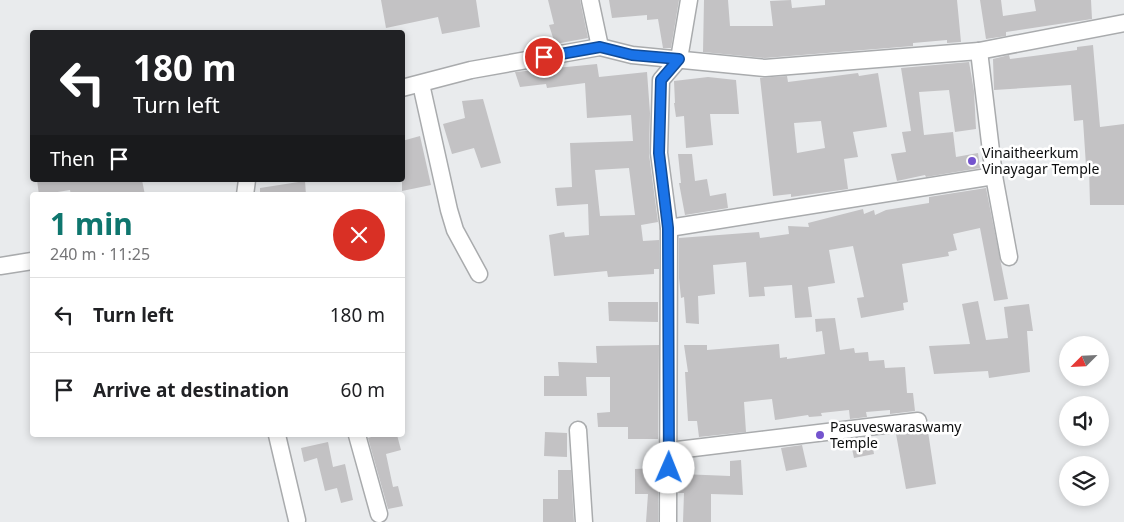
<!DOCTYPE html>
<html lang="en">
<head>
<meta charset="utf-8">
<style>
	body { margin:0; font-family:"Noto Sans",sans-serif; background:#f6f6f6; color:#202124; height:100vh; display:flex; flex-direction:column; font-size:19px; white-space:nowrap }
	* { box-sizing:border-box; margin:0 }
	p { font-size:16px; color:#757577 }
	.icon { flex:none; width:28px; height:28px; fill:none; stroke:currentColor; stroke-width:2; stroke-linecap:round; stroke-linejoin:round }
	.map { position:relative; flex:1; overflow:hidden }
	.sheet { position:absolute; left:30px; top:192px; width:375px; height:245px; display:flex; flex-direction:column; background:#fff; border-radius:5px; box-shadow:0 2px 8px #0003 }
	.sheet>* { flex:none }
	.hud { position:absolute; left:30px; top:30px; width:375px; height:152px; border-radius:5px; box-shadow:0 2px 8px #0003; background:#202124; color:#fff; overflow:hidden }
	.needle { width:32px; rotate:246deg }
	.fabs { position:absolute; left:1059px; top:336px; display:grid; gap:10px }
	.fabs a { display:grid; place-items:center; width:50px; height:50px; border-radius:50%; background:#fff; box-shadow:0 2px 8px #0003; font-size:25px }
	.pin { position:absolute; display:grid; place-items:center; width:42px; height:42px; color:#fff; margin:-21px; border:2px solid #fff; border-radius:50%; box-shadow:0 1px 5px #0007 }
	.me { position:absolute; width:55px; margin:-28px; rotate:1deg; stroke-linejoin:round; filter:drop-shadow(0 0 4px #0008) }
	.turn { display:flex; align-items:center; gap:18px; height:105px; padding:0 20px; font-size:22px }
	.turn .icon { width:65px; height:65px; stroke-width:2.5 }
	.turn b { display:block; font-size:35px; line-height:42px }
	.then { display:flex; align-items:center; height:48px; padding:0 20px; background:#0003; gap:10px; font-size:19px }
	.round { display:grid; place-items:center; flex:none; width:52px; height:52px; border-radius:26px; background:#f6f6f6 }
	.headline { display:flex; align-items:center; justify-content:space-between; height:85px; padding:0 20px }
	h1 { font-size:30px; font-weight:700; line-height:38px; color:#0f766e }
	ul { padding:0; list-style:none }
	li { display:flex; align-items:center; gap:15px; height:75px; padding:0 20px; border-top:1px solid #e0e0e0 }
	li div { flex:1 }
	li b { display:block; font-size:19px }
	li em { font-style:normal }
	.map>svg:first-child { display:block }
	.building { fill:#c3c2c4; fill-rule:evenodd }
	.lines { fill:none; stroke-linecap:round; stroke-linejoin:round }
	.minor-casing { stroke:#a9abad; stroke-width:19 }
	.minor { stroke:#fff; stroke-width:16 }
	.route-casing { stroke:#114b97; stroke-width:12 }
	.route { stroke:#1a73e8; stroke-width:9 }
	.poi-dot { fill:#7454ce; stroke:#fff; stroke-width:2 }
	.labels { text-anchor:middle; stroke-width:5; stroke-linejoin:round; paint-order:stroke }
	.poi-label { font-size:14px; fill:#0b0c0d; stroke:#fff; text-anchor:start }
</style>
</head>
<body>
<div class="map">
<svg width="1124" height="522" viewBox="0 0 1124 522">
	<rect width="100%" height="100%" fill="#e9ebed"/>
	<g class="building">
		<polygon points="381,0 476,0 480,27 442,34 438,17 386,28"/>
		<polygon points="548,0 580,0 588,38 555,44 549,25 554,24"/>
		<polygon points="609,0 679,0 671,48 663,48 658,19 647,20 647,15 612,18"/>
		<polygon points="704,0 728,0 730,26 773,26 770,1 791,0 792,8 825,5 825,0 957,0 961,42 947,43 947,40 913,43 913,46 765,58 703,52"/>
		<polygon points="980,0 1001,0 1003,16 1036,11 1034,0 1091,0 1092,19 1006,32 1006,36 986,39"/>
		<polygon points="1093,45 1100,127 1124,124 1124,205 1090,205 1089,166 1086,166 1083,120 1074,121 1071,85 994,90 993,59 1009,55 1010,59 1041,55 1077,50 1077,47"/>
		<polygon points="969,62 974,91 976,129 955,132 949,90 919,92 924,135 953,132 956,157 978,153 980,168 926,177 925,175 897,181 891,154 906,152 902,132 911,131 901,68"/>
		<path d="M 597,64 L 599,77 L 647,72 L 650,113 L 649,154 L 658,222 L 641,225 L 643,241 L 659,240 L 659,269 L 654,269 L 654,274 L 608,277 L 607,271 L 554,276 L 549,235 L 564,232 L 565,237 L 589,235 L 588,204 L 557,206 L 555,188 L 572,187 L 570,143 L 633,141 L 631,115 L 587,118 L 585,83 L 547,88 L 546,84 L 520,87 L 515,72 ZM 629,168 L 635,215 L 600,216 L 595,170 Z"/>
		<path d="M 858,73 L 859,76 L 878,73 L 887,127 L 853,132 L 858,157 L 844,159 L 848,189 L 791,197 L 791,194 L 773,196 L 760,78 L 787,76 L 788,82 ZM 821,121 L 825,148 L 797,153 L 794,123 Z"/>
		<polygon points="708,77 736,80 739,114 710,114 713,145 686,148 684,116 676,117 674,103 675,103 674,81"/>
		<polygon points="483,99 501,163 481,168 474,148 452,154 443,124 465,118 462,101"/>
		<polygon points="420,136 431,185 402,191 402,141"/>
		<polygon points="678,154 692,154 695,181 707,179 710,196 726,193 728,208 685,215 679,183 681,183"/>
		<polygon points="37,180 142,180 145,195 71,195 70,190 39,195"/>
		<polygon points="305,181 306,195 260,195 260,188"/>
		<polygon points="986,188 1008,299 994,301 980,228 953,234 957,250 948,252 949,256 902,264 908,302 903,303 904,310 861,318 857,298 864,297 853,246 829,250 835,283 808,287 812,317 795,318 792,285 764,287 765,296 749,297 746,262 713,265 715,294 698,296 699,324 686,323 684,297 681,298 679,278 679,238 759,232 760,238 789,234 788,226 809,227 808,223 863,209 864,214 874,210 875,215 886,210 929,203 929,197"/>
		<polygon points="978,301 986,340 1008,338 1004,307 1029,304 1033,331 1027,331 1030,372 989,378 988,371 934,374 929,346 970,344 962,304"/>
		<polygon points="608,302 658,302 658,322 609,321"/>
		<polygon points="835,318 840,350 854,348 855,353 868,352 869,361 884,360 885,368 905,367 907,393 913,393 915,411 890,414 890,410 866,412 867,417 850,419 849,410 821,413 822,416 809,417 808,415 775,420 772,399 744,402 746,432 699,437 697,421 688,421 685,372 688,372 684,345 707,345 707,350 779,344 780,358 787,357 787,359 825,354 822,331 816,332 815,319"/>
		<polygon points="659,345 658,439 628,439 628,427 598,427 597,413 610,412 610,377 586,377 587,396 544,396 544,376 559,376 558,362 597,363 596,346"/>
		<polygon points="927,425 936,484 906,489 896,434 920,431"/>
		<polygon points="545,432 567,433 567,457 544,456"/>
		<polygon points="378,435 397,435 401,450 386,454 393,487 398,486 403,506 388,509 368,438"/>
		<polygon points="871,437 874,454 854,458 850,439"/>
		<polygon points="328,442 333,467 345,464 353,500 341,503 337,488 325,491 317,458 304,462 301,448"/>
		<polygon points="802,445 807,467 786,471 781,448"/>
		<polygon points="741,460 743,495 711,494 711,522 683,522 684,493 678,493 678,476 681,476 681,474 730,476 730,461"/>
		<polygon points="656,468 656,477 658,477 658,522 646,522 648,494 635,494 635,469"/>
		<polygon points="558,470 571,470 574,522 543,522 543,499 558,499"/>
	</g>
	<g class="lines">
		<g class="minor-casing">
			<g id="minor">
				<polyline points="590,0 600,47"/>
				<polyline points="979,51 994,176 1009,257"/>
				<polyline points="421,84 449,210 455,230 479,274"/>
				<polyline points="402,88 471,70 600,47 632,55 765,68 979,51 1124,23"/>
				<polyline points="245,195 247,180"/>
				<polyline points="669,228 994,176"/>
				<polyline points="0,266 32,261"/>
				<polyline points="578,430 584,522"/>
				<polyline points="277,435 297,520"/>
				<polyline points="357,435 379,514"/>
				<polyline points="669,451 918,421"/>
				<polyline points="668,522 669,228 659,153 661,80 679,59 689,0"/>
			</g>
		</g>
		<use href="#minor" class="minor"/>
	</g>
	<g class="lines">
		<g class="route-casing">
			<polyline id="route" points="544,57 600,47 632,55 679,59 661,80 659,153 668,228 669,468"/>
		</g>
		<use href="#route" class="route"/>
	</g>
	<g class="poi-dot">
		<circle cx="972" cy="161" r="5"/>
		<circle cx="820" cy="435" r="5"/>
	</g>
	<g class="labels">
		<g class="poi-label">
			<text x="982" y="158">Vinaitheerkum<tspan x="982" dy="16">Vinayagar Temple</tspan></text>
			<text x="830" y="432">Pasuveswaraswamy<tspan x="830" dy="16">Temple</tspan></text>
		</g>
	</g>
</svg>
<div class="fabs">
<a><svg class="needle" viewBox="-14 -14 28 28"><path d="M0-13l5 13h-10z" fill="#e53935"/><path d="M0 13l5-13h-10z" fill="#757577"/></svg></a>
<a><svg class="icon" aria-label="sound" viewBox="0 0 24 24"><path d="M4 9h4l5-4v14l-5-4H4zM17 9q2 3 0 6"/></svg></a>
<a><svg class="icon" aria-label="layers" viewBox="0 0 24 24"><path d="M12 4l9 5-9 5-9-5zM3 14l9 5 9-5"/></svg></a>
</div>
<div class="pin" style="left:544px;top:57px;background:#d93025"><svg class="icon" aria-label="arrive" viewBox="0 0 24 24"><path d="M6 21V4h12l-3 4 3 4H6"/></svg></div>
<svg class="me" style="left:669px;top:468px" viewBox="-20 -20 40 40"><circle r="19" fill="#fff"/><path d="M0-13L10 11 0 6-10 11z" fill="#1a73e8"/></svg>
<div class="hud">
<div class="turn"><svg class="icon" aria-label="left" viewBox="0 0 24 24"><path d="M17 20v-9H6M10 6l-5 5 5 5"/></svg><div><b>180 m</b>Turn left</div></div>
<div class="then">Then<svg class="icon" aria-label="arrive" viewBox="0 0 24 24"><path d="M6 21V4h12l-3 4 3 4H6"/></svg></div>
</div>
<section class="sheet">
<div class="headline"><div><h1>1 min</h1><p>240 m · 11:25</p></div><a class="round" style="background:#d93025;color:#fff"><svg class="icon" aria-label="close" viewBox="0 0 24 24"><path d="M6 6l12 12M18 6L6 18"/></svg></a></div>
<ul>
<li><svg class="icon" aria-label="left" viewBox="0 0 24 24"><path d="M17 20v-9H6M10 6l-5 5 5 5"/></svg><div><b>Turn left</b></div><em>180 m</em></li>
<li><svg class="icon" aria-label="arrive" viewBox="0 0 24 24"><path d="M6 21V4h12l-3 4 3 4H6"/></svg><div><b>Arrive at destination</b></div><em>60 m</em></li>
</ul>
</section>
</div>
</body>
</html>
